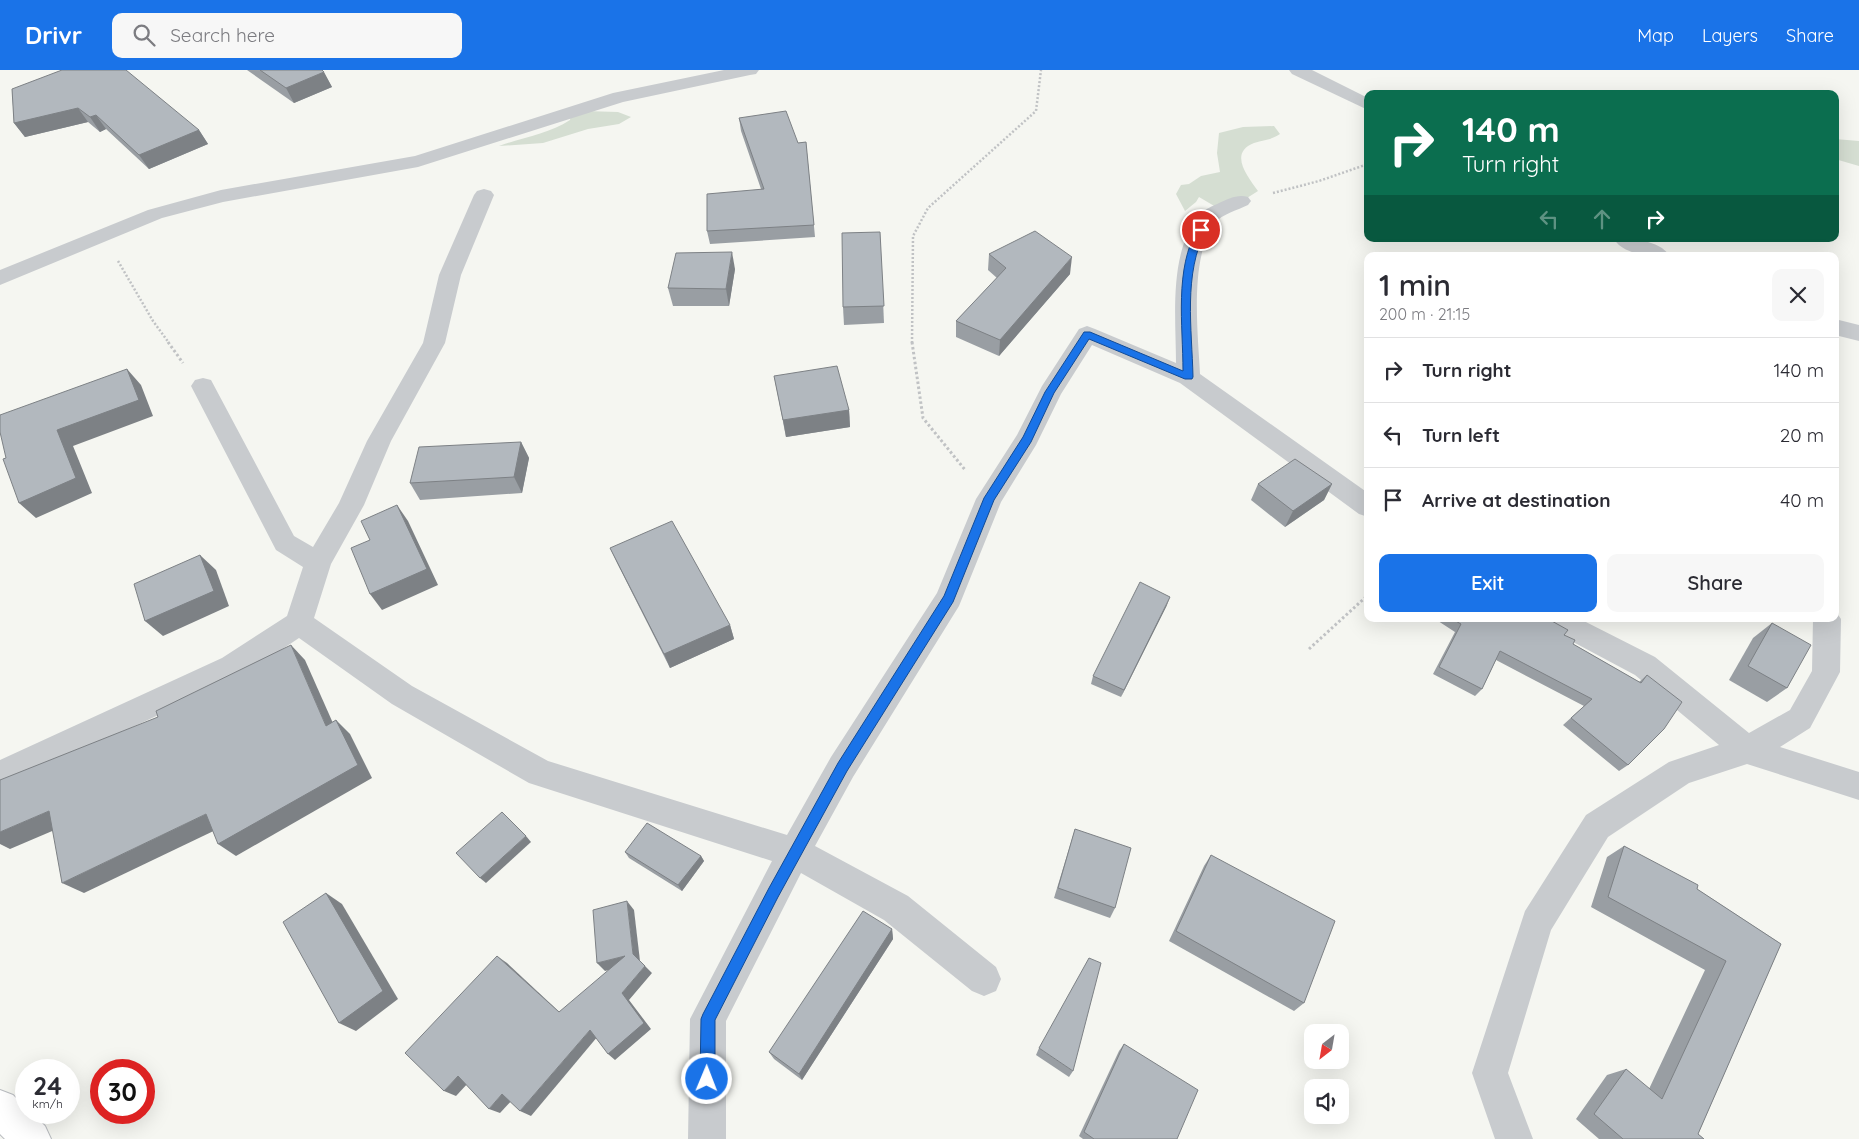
<!DOCTYPE html>
<html lang="en">
<head>
<meta charset="utf-8">
<style>
	body { margin:0; font-family:Quicksand,sans-serif; background:#f7f7f7; color:#2b2b33; height:100vh; display:flex; flex-direction:column; font-size:19px; white-space:nowrap }
	* { box-sizing:border-box; margin:0 }
	p { font-size:16px; color:#7c7c81 }
	.icon { flex:none; width:28px; height:28px; fill:none; stroke:currentColor; stroke-width:2; stroke-linecap:round; stroke-linejoin:round }
	.map { position:relative; flex:1; overflow:hidden }
	.details { position:absolute; left:1364px; top:182px; width:475px; height:370px; display:flex; flex-direction:column; background:#fff; border-radius:10px; box-shadow:0 5px 20px #0002 }
	.details>* { flex:none }
	.guide { position:absolute; left:1364px; top:20px; width:475px; height:152px; border-radius:10px; box-shadow:0 5px 20px #0002; background:#0b6e4f; color:#fff; overflow:hidden }
	.needle { width:32px; rotate:211deg }
	.controls { position:absolute; left:1304px; top:954px; display:grid; gap:10px }
	.controls a { display:grid; place-items:center; width:45px; height:45px; border-radius:10px; background:#fff; box-shadow:0 5px 20px #0002; font-size:25px }
	.speed { position:absolute; left:15px; top:989px; display:flex; gap:10px; font-size:25px; font-weight:700; text-align:center }
	.speed>* { display:grid; place-content:center; width:65px; height:65px; border-radius:50%; background:#fff; box-shadow:0 5px 20px #0002; line-height:1 }
	.speed small { font-size:12px; font-weight:400 }
	.speed .limit { border:8px solid #d22; background:#fff; color:#111 }
	.pin { position:absolute; display:grid; place-items:center; width:42px; height:42px; color:#fff; margin:-21px; border:2px solid #fff; border-radius:50%; box-shadow:0 1px 5px #0007 }
	.me { position:absolute; width:55px; margin:-28px; rotate:1deg; stroke-linejoin:round; filter:drop-shadow(0 0 4px #0008) }
	.turn { display:flex; align-items:center; gap:18px; height:105px; padding:0 15px; font-size:22px }
	.turn .icon { width:65px; height:65px; stroke-width:2.5 }
	.turn b { display:block; font-size:35px; line-height:42px }
	.lanes { display:flex; align-items:center; height:48px; padding:0 15px; background:#0003; justify-content:center; gap:25px; direction:ltr }
	.lanes .off { opacity:.35 }
	.round { display:grid; place-items:center; flex:none; width:52px; height:52px; border-radius:10px; background:#f7f7f7 }
	.overview { display:flex; align-items:center; justify-content:space-between; height:85px; padding:0 15px }
	h1 { font-size:30px; font-weight:600; line-height:38px }
	.cta { display:flex; gap:10px; margin-top:auto; padding:10px 15px }
	.cta a { flex:1; height:58px; border-radius:10px; background:#1a73e8; color:#fff; font-size:20px; font-weight:600; line-height:58px; text-align:center }
	.cta a+a { background:#f7f7f7; color:#2b2b33 }
	ul { padding:0; list-style:none }
	li { display:flex; align-items:center; gap:15px; height:65px; padding:0 15px; border-top:1px solid #e1e1e2 }
	li div { flex:1 }
	li b { display:block; font-size:19px }
	li em { font-style:normal }
	header { display:flex; align-items:center; gap:30px; box-sizing:border-box; height:70px; padding:0 25px; background:#1a73e8; color:#fff }
	header strong { font-size:24px }
	nav { display:flex; gap:28px; margin-inline-start:auto; font-size:18px }
	.search { width:350px; height:45px; background:#f7f7f7; display:flex; align-items:center; gap:12px; box-sizing:border-box; padding:0 18px; border-radius:10px; color:#7c7c81; font-size:19px }
	.map>svg:first-child { display:block }
	.green { fill:#d5ded2 }
	.lines { fill:none; stroke-linecap:round; stroke-linejoin:round }
	.major-casing { stroke:#babdc1; stroke-width:2 }
	.path-far1 { stroke:#c0c2c4; stroke-width:2.5; stroke-dasharray:2 2; stroke-linecap:butt }
	.path { stroke:#c0c2c4; stroke-width:3; stroke-dasharray:2.5 2.5; stroke-linecap:butt }
	.minor { fill:#c8cbce; fill-rule:evenodd }
	.major { fill:#fff; fill-rule:evenodd }
	.wall { fill:#999ea3 }
	.shaded-wall { fill:#7d8185 }
	.building { fill:#b2b8be; stroke:#7d8185 }
	.route { fill:#1a73e8; stroke:#114b97 }
</style>
</head>
<body>
<header>
<strong>Drivr</strong>
<div class="search"><svg class="icon" aria-label="search" viewBox="0 0 24 24"><circle cx="10" cy="10" r="6"/><path d="M15 15l6 6"/></svg>Search here</div>
<nav><a>Map</a><a>Layers</a><a>Share</a></nav>
</header>
<div class="map">
<svg width="1859" height="1069" viewBox="0 0 1859 1069">
	<rect width="100%" height="100%" fill="#f5f6f1"/>
	<g class="green">
		<path d="M 585,41 L 618,42 L 631,47 L 619,54 L 588,59 L 543,73 L 499,76 C 523,67 549,64 570,50 L 571,43 Z"/>
		<path d="M 1274,56 L 1280,64 C 1269,71 1265,69 1254,73 C 1228,83 1248,107 1258,121 L 1247,128 L 1231,128 L 1227,136 L 1216,137 L 1199,127 L 1196,132 L 1185,141 L 1176,124 L 1181,115 L 1189,114 L 1201,106 L 1220,102 L 1217,83 L 1219,63 L 1243,57 Z"/>
		<polygon points="1835,69 1859,71 1859,96 1835,89"/>
	</g>
	<g class="lines">
		<g class="major-casing">
			<polygon id="major" points="0,1020 13,1025 26,1038 26,1042 31,1042 45,1056 51,1069 5,1069 0,1064"/>
		</g>
		<g class="path-far1">
			<polyline points="1273,123 1319,111 1368,94"/>
			<polyline points="118,191 153,251 169,273"/>
			<polyline points="912,273 913,166 928,138 1036,41 1041,0"/>
		</g>
		<g class="path">
			<polyline points="168,272 183,293"/>
			<polyline points="912,272 923,348 966,401"/>
			<polyline points="1309,579 1368,525"/>
		</g>
		<g class="minor">
			<polygon points="724,0 759,0 756,4 750,5 623,32 418,97 223,132 162,148 0,215 0,200 148,140 221,120 415,86 613,23"/>
			<polygon points="1289,0 1312,0 1368,28 1368,40 1292,4"/>
			<path d="M 484,119 L 491,121 L 494,125 L 461,205 L 445,273 L 391,371 L 364,435 L 331,494 L 314,548 L 412,616 L 548,691 L 787,765 L 831,687 L 937,523 L 976,429 L 1017,365 L 1042,316 L 1079,259 L 1087,256 L 1095,259 L 1176,293 C 1176,248 1168,181 1200,145 C 1204,139 1213,136 1219,133 C 1229,129 1237,124 1248,127 L 1251,131 L 1248,135 C 1238,140 1222,144 1215,153 C 1189,187 1198,263 1200,304 L 1368,423 L 1368,447 L 1359,444 L 1180,313 L 1092,275 L 1061,324 L 1036,375 L 1001,432 L 959,536 L 853,707 L 815,776 L 908,826 L 996,897 L 1001,909 L 996,921 L 984,926 L 972,921 L 884,850 L 801,803 L 726,951 L 726,1069 L 688,1069 L 690,949 L 772,791 L 529,713 L 392,634 L 299,568 L 242,606 L 0,719 L 0,690 L 222,588 L 287,546 L 303,497 L 276,480 L 191,316 L 195,310 L 203,308 L 211,310 L 294,466 L 313,477 L 339,433 L 367,371 L 423,273 L 439,205 L 474,125 L 477,121 Z"/>
			<path d="M 1614,169 C 1632,169 1658,169 1670,186 C 1653,187 1623,185 1614,169 Z"/>
			<polygon points="1835,249 1859,255 1859,271 1835,265"/>
			<polygon points="1835,540 1841,549 1840,602 1810,658 1780,677 1859,702 1859,730 1747,694 1689,713 1608,767 1551,860 1508,1003 1533,1069 1495,1069 1472,1003 1525,841 1586,745 1669,692 1719,675 1635,605 1545,557 1541,549 1580,549 1655,587 1749,663 1790,640 1812,601 1813,549 1835,549"/>
		</g>
		<use href="#major" class="major"/>
	</g>
	<g class="wall">
		<polygon points="247,0 322,0 332,17 294,33"/>
		<polygon points="12,19 199,60 208,74 149,99 106,59 100,62 88,52 25,67 14,53"/>
		<polygon points="739,48 798,73 806,72 815,167 710,174 707,161 761,119 741,61"/>
		<polygon points="880,162 884,253 844,255 843,237"/>
		<polygon points="989,184 1070,204 999,286 956,267 956,251 997,208 988,200"/>
		<polygon points="735,199 729,236 673,236 668,218"/>
		<polygon points="774,306 849,340 850,357 786,367"/>
		<polygon points="521,372 529,388 522,423 420,430 410,413"/>
		<polygon points="1258,414 1332,414 1324,430 1285,457 1251,430"/>
		<polygon points="610,478 730,555 734,569 670,598 617,493"/>
		<polygon points="1167,535 1121,627 1091,614 1093,606"/>
		<polygon points="1435,549 1550,549 1573,574 1639,612 1647,605 1628,695 1619,701 1563,655 1584,636 1496,590 1482,619 1475,626 1433,604 1455,562"/>
		<polygon points="1772,553 1787,618 1767,632 1729,610 1753,568"/>
		<polygon points="1075,759 1115,838 1110,848 1054,828"/>
		<polygon points="1624,776 1697,819 1781,874 1698,1064 1704,1069 1599,1069 1576,1049 1607,1005 1626,999 1649,1019 1705,900 1591,837 1607,787"/>
		<polygon points="625,782 701,786 704,791 682,821 629,788"/>
		<polygon points="1211,785 1304,933 1294,941 1169,871 1204,796"/>
		<polygon points="892,859 893,869 802,1010 774,989 769,982"/>
		<polygon points="1124,974 1177,1069 1083,1069 1079,1066 1119,981"/>
		<polygon points="1039,978 1073,1001 1069,1007 1036,985"/>
	</g>
	<g class="shaded-wall">
		<polygon points="324,2 332,17 294,33 286,18"/>
		<polygon points="78,38 88,52 25,67 14,53"/>
		<polygon points="96,45 106,59 100,62 90,47"/>
		<polygon points="199,60 208,74 149,99 139,85"/>
		<polygon points="732,182 735,199 729,236 726,219"/>
		<polygon points="1072,187 1070,204 999,286 1000,270"/>
		<polygon points="127,299 141,315 153,346 73,376 92,423 36,448 19,433 57,360"/>
		<polygon points="849,340 850,357 786,367 783,350"/>
		<polygon points="521,372 529,388 522,423 514,407"/>
		<polygon points="1332,414 1324,430 1285,457 1293,441"/>
		<polygon points="397,435 408,451 438,515 382,540 370,524"/>
		<polygon points="200,485 216,500 229,536 163,566 145,551"/>
		<polygon points="1170,527 1167,535 1121,627 1124,620"/>
		<polygon points="730,555 734,569 670,598 664,584"/>
		<polygon points="291,575 305,590 340,669 326,656"/>
		<polygon points="336,650 350,664 372,708 236,786 218,774"/>
		<polygon points="49,741 71,753 10,779 0,774 0,762"/>
		<polygon points="206,744 224,756 84,823 62,813"/>
		<polygon points="526,766 531,772 486,813 480,808"/>
		<polygon points="701,786 704,791 682,821 678,815"/>
		<polygon points="326,823 342,834 398,929 356,961 339,953"/>
		<polygon points="627,831 634,840 640,891 633,884"/>
		<polygon points="892,859 893,869 802,1010 799,1004"/>
		<polygon points="497,886 507,893 567,949 559,942"/>
		<polygon points="625,886 632,894 605,901 597,893"/>
		<polygon points="645,896 652,903 629,930 651,959 615,990 608,984 622,923"/>
		<polygon points="590,960 598,966 531,1046 520,1041"/>
		<polygon points="458,1006 469,1012 456,1026 444,1021"/>
		<polygon points="502,1024 513,1029 500,1043 489,1039"/>
	</g>
	<g class="building">
		<polygon points="62,0 126,0 199,60 139,85 96,45 90,47 78,38 14,53 12,19"/>
		<polygon points="260,0 322,0 324,2 286,18"/>
		<polygon points="786,41 798,73 806,72 814,155 707,161 707,124 764,119 739,48"/>
		<polygon points="1035,161 1072,187 1000,270 956,251 1006,198 989,184"/>
		<polygon points="880,162 884,236 843,237 842,163"/>
		<polygon points="732,182 726,219 668,218 676,183"/>
		<polygon points="837,296 849,340 783,350 774,306"/>
		<polygon points="127,299 139,330 57,360 76,408 19,433 3,389 6,388 0,362 0,345"/>
		<polygon points="521,372 514,407 410,413 419,377"/>
		<polygon points="1295,389 1332,414 1293,441 1258,414"/>
		<polygon points="397,435 427,499 370,524 351,478 370,470 361,451"/>
		<polygon points="672,451 730,555 664,584 610,478"/>
		<polygon points="200,485 214,521 145,551 134,514"/>
		<polygon points="1140,512 1170,527 1124,620 1093,606"/>
		<polygon points="1452,549 1550,549 1550,550 1568,560 1564,565 1575,570 1573,574 1641,613 1647,605 1682,632 1664,659 1628,695 1571,648 1592,629 1500,581 1482,619 1439,597 1461,554"/>
		<polygon points="1772,553 1811,575 1787,618 1748,596"/>
		<polygon points="291,575 326,656 336,650 358,695 218,774 206,744 62,813 49,741 0,762 0,710 158,647 156,641"/>
		<polygon points="502,742 526,766 480,808 456,783"/>
		<polygon points="647,753 701,786 678,815 625,782"/>
		<polygon points="1075,759 1131,778 1115,838 1058,818"/>
		<polygon points="1624,776 1698,815 1697,819 1781,874 1698,1064 1704,1069 1623,1069 1594,1044 1626,999 1662,1029 1726,891 1608,827"/>
		<polygon points="1211,785 1335,851 1304,933 1176,861"/>
		<polygon points="326,823 383,921 339,953 283,852"/>
		<polygon points="627,831 633,884 645,896 622,923 644,953 608,984 590,960 520,1041 502,1024 489,1039 458,1006 444,1021 405,983 497,886 559,942 625,886 597,893 593,840"/>
		<polygon points="863,841 892,859 799,1004 769,982"/>
		<polygon points="1089,888 1101,893 1073,1001 1039,978"/>
		<polygon points="1124,974 1198,1020 1177,1069 1094,1069 1084,1062"/>
	</g>
	<path class="route" d="M 1201,157 L 1206,160 C 1183,204 1192,259 1193,307 L 1192,309 L 1185,309 L 1089,269 L 1054,323 L 1031,372 L 994,430 L 953,532 L 847,701 L 778,827 L 715,950 L 715,1009 L 713,1014 L 707,1017 L 702,1014 L 700,1009 L 701,949 L 703,944 L 769,818 L 838,693 L 944,526 L 984,428 L 1023,367 L 1045,322 L 1084,262 L 1090,262 L 1183,301 C 1183,255 1174,199 1198,158 Z"/>
</svg>
<div class="controls">
<a><svg class="needle" viewBox="-14 -14 28 28"><path d="M0-13l5 13h-10z" fill="#e53935"/><path d="M0 13l5-13h-10z" fill="#7c7c81"/></svg></a>
<a><svg class="icon" aria-label="sound" viewBox="0 0 24 24"><path d="M4 9h4l5-4v14l-5-4H4zM17 9q2 3 0 6"/></svg></a>
</div>
<div class="speed"><div>24<small>km/h</small></div><div class="limit">30</div></div>
<div class="pin" style="left:1201px;top:160px;background:#d93025"><svg class="icon" aria-label="arrive" viewBox="0 0 24 24"><path d="M6 21V4h12l-3 4 3 4H6"/></svg></div>
<svg class="me" style="left:707px;top:1009px" viewBox="-20 -20 40 40"><circle r="17" fill="#1a73e8" stroke="#fff" stroke-width="3"/><path d="M0-11L8 9 0 5-8 9z" fill="#fff"/></svg>
<div class="guide">
<div class="turn"><svg class="icon" aria-label="right" viewBox="0 0 24 24"><path d="M7 20v-9h11M14 6l5 5-5 5"/></svg><div><b>140 m</b>Turn right</div></div>
<div class="lanes"><svg class="icon off" aria-label="left" viewBox="0 0 24 24"><path d="M17 20v-9H6M10 6l-5 5 5 5"/></svg><svg class="icon off" aria-label="ahead" viewBox="0 0 24 24"><path d="M12 20V5M6 11l6-6 6 6"/></svg><svg class="icon" aria-label="right" viewBox="0 0 24 24"><path d="M7 20v-9h11M14 6l5 5-5 5"/></svg></div>
</div>
<section class="details">
<div class="overview"><div><h1>1 min</h1><p>200 m · 21:15</p></div><a class="round"><svg class="icon" aria-label="close" viewBox="0 0 24 24"><path d="M6 6l12 12M18 6L6 18"/></svg></a></div>
<ul>
<li><svg class="icon" aria-label="right" viewBox="0 0 24 24"><path d="M7 20v-9h11M14 6l5 5-5 5"/></svg><div><b>Turn right</b></div><em>140 m</em></li>
<li><svg class="icon" aria-label="left" viewBox="0 0 24 24"><path d="M17 20v-9H6M10 6l-5 5 5 5"/></svg><div><b>Turn left</b></div><em>20 m</em></li>
<li><svg class="icon" aria-label="arrive" viewBox="0 0 24 24"><path d="M6 21V4h12l-3 4 3 4H6"/></svg><div><b>Arrive at destination</b></div><em>40 m</em></li>
</ul>
<div class="cta"><a>Exit</a><a>Share</a></div>
</section>
</div>
</body>
</html>
